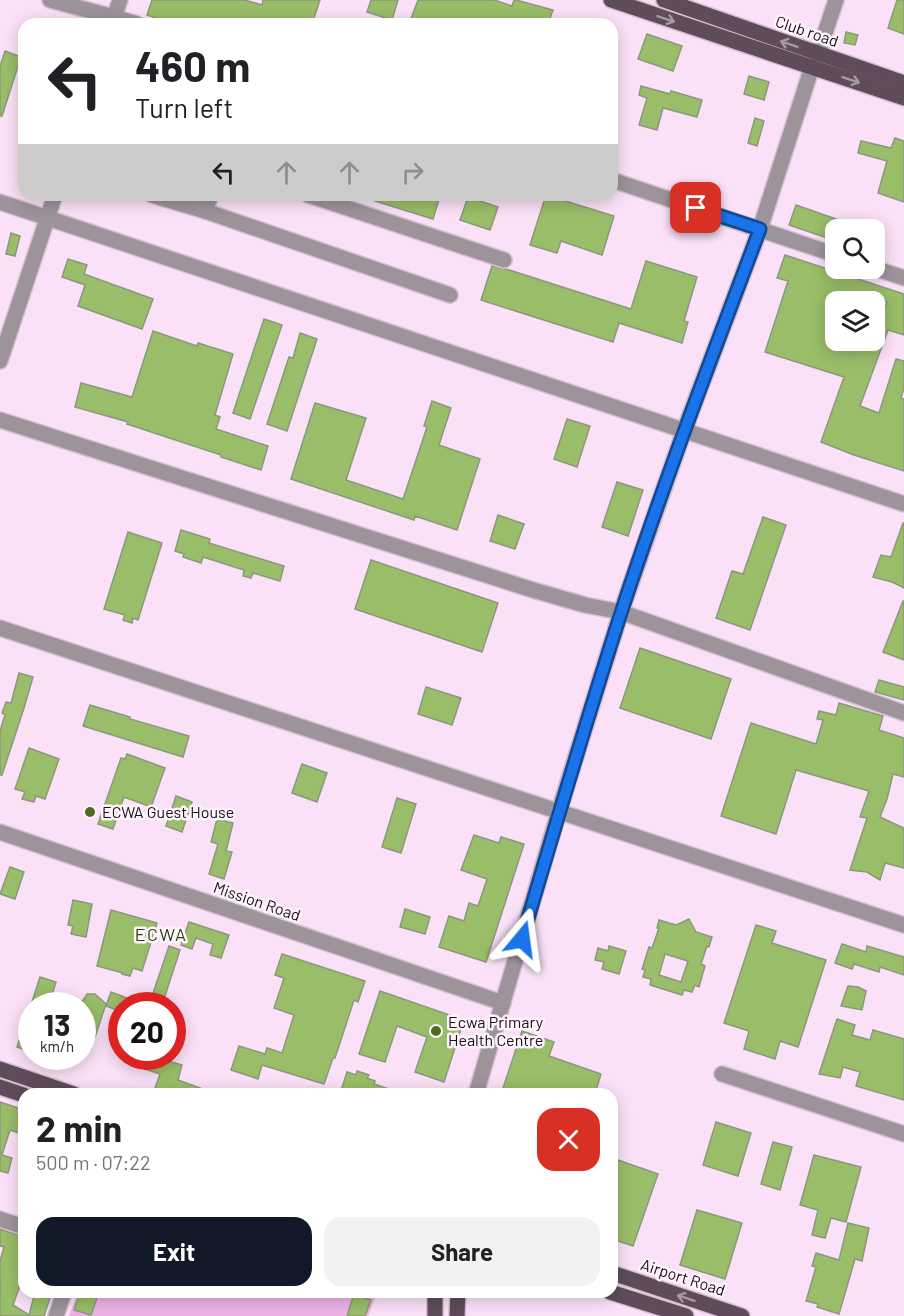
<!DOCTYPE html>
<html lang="en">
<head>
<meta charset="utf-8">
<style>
	body { margin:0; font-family:Barlow,sans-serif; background:#f2f2f2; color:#202124; height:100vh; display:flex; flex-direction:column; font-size:22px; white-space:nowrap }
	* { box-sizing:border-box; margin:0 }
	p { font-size:20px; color:#757577 }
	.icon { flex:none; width:33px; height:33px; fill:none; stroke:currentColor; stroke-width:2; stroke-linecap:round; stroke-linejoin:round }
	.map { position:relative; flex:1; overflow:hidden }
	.panel { position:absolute; left:18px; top:1088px; width:600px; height:210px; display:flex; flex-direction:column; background:#fff; border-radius:18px; box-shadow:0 3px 15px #0003 }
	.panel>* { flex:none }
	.banner { position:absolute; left:18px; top:18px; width:600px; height:183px; border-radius:18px; box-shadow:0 3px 15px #0003; background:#fff; color:#202124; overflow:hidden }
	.tools { position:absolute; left:825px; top:219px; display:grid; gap:12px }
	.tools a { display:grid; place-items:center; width:60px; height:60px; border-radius:12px; background:#fff; box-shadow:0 3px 15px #0003; font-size:30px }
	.speed { position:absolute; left:18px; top:992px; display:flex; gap:12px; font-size:30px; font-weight:700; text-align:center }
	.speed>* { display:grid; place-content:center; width:78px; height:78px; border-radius:50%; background:#fff; box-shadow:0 3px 15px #0003; line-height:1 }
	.speed small { font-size:15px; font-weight:400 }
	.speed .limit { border:9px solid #d22; background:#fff; color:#111 }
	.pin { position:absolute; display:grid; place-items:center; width:51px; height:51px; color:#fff; margin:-26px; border-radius:12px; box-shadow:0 3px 9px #0006 }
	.me { position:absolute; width:66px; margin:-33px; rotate:16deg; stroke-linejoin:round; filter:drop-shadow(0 0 4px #0008) }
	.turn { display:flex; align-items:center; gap:21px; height:126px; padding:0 18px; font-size:27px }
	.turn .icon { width:78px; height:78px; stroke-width:2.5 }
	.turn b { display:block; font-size:42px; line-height:51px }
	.lanes { display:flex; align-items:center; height:57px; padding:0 18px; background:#0003; justify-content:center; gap:30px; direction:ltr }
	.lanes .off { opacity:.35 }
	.round { display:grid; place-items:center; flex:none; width:63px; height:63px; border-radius:18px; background:#f2f2f2 }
	.summary { display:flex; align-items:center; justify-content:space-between; height:102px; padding:0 18px }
	h1 { font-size:36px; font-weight:700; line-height:45px }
	.action { display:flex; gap:12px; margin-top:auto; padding:12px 18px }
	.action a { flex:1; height:69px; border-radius:18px; background:#111827; color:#fff; font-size:24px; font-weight:700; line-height:69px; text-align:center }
	.action a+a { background:#f2f2f2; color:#202124 }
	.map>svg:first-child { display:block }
	.green { fill:#efb2e6 }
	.building { fill:#99bd68; stroke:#8c987e; stroke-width:1.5; fill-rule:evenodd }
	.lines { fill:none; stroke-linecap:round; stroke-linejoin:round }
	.minor-casing { stroke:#d7bfd3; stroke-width:18 }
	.major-casing { stroke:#d7bfd3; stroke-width:18 }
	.minor { stroke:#9d939b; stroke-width:15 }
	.major { stroke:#5e4c5b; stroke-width:15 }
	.oneway { stroke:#a698a4 }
	.route-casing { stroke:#114b97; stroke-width:15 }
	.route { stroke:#1a73e8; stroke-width:10 }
	.poi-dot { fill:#4e6b1f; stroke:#fff4fd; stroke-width:2 }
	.labels { text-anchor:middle; stroke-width:5; stroke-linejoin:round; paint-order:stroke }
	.street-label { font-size:16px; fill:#180f17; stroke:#fff4fd }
	.poi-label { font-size:16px; fill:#180f17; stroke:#fff4fd; text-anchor:start }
	.neighbourhood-label { font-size:18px; letter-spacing:1.5px; fill:#2c400a; stroke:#fff4fd }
</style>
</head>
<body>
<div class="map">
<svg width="904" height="1316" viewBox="0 0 904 1316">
	<rect width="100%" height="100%" fill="#fbe1f7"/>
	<polygon class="green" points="78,1292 377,1292 368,1316 69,1316"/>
	<g class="building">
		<polygon points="152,0 245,0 262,5 263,0 320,0 312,24 181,24 168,20 168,22 147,15"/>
		<polygon points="371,0 398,0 392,20 367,12"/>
		<polygon points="418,0 494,0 512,6 514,0 516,0 553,10 548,24 409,24"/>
		<polygon points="897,0 904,0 904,34 888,28"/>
		<polygon points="846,32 858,35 855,45 844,43"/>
		<polygon points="647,34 682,46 673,71 638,59"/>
		<polygon points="5,51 21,57 2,116 0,116 0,66"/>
		<polygon points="749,76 769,82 764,100 744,94"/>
		<polygon points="641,86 670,94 671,91 702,100 697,117 663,108 657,130 639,125 647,98 639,95"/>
		<polygon points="755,118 764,121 757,146 748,143"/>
		<polygon points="895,138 904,141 904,202 878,193 887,161 858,153 861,141 891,148"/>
		<polygon points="362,195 435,195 440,196 433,219 362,197"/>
		<polygon points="546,195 614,216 602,255 561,241 557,253 530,245"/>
		<polygon points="468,197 498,207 490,230 460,220"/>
		<polygon points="796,205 862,228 862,230 836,230 836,241 789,225"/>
		<polygon points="11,233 20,236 15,256 6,254"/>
		<path d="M 785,255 L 904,294 L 904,335 L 888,330 L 860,406 L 879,413 L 896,359 L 904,361 L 904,388 L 901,398 L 904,399 L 904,471 L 854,455 L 821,442 L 844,377 L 765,352 L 788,281 L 777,278 ZM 836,297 L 849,302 L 887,302 L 877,330 L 874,329 L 874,340 L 836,340 Z"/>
		<polygon points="68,259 87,265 84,274 153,299 142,329 78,306 85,285 62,277"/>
		<polygon points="646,261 697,277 684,321 688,322 682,343 619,323 613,342 481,300 492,266 506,269 631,309"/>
		<polygon points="264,319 282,325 250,419 233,413"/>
		<polygon points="153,331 197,346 198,343 233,354 215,415 220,417 216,429 268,446 261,470 221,457 221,455 127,424 128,422 75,407 81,383 132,397"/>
		<polygon points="300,333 317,339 287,431 267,424 289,357 293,358"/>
		<polygon points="432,401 451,408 439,445 480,459 457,530 415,516 414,520 291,479 315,403 366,418 346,480 403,499 427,427 424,426"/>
		<polygon points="567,419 590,426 577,467 554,459"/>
		<polygon points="617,482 643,490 628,536 602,527"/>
		<polygon points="498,515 524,524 515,549 490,541"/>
		<polygon points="763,517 786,525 750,630 716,618 732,571 743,574"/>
		<polygon points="903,523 904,523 904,588 892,582 873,577 881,555 891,557"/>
		<polygon points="181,530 210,539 209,543 284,566 280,581 253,573 251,578 243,576 244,570 203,557 201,563 183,557 184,554 175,551"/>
		<polygon points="128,532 162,543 138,620 133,618 132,623 123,620 125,615 104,609"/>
		<polygon points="371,560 498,603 482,652 355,609"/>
		<polygon points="903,601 904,601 904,660 883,652"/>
		<polygon points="640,648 731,679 711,739 620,708"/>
		<polygon points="19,673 33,677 24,708 2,775 0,775 0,731 5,715 2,713 6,702 11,703"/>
		<polygon points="879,680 904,687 904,700 875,692"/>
		<polygon points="426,687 461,698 452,725 418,714"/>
		<polygon points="839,703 883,716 879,730 904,738 904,777 893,774 887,799 880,817 904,828 904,868 885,863 880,880 867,872 850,870 867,818 860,817 869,791 796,770 776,834 721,816 751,723 816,744 823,720 817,719 819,711 836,715"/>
		<polygon points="90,705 130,717 130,719 189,736 183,757 83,726"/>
		<polygon points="29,748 59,759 45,799 36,796 34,802 22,799 25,792 15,789"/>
		<polygon points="127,754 165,768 151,807 124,797 113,829 98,824 121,758 125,759"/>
		<polygon points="302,764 327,773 317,802 292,793"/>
		<polygon points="176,796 192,802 182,832 166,826"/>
		<polygon points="397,798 416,804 401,853 382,847"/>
		<polygon points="217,819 233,823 226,851 232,852 224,879 209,874 218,844 211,842"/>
		<polygon points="474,835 499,843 501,837 524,844 486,962 439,947 449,916 464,921 469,903 478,906 487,879 461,870"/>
		<polygon points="10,867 24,872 15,899 0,894"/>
		<polygon points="73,900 92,904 86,937 71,934 73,926 68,925"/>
		<polygon points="405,909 430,917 425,934 400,927"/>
		<polygon points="111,910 157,923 142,971 133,968 130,976 122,974 123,973 97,966"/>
		<path d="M 689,919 L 696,932 L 712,937 L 709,947 L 707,946 L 701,964 L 705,966 L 699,987 L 695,985 L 692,992 L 684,990 L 682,995 L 650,985 L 651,979 L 643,977 L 645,970 L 642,969 L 649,947 L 652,948 L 659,928 L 657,928 L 659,920 L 676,925 ZM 665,954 L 688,961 L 681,982 L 659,975 Z"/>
		<polygon points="189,922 229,935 221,958 210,955 213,944 196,938 192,949 181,945"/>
		<polygon points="756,925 776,931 772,943 826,960 798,1047 780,1041 775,1059 744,1049 749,1031 724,1023"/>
		<polygon points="842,944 866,952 867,946 904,957 904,975 880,967 879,972 854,964 852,969 835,963"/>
		<polygon points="169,946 180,950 162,1005 149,1005"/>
		<polygon points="609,946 626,951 619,974 602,969 604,962 595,960 598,948 608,951"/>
		<polygon points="282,954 365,981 358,1002 354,1000 335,1058 333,1058 324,1084 262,1065 258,1079 231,1070 239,1046 265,1054 267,1048 282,1053 294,1015 274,1008 284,978 275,975"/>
		<polygon points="40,977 56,982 49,1005 31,1005"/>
		<polygon points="848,986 858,987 866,991 862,1010 841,1006"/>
		<polygon points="380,991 464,1020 444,1082 415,1072 427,1037 397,1026 385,1062 359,1054"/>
		<polygon points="111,992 143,1004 143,1005 122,1005 122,1012 106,1006"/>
		<polygon points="87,994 95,994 106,1004 91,1049 82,1046 82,1002"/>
		<polygon points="30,1007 32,1008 32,1052 17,1047"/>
		<polygon points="837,1019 855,1025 852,1035 870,1040 873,1030 904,1039 904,1100 856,1086 860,1072 843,1067 840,1078 819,1074"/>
		<polygon points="522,1031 554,1042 549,1056 601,1074 595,1094 501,1094"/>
		<polygon points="133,1056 152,1056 182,1065 178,1080 211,1092 211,1094 170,1094 155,1088 160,1074 130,1064"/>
		<polygon points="357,1071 369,1075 367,1078 375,1081 374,1084 398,1092 398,1094 340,1094 347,1072 356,1075"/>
		<polygon points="0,1102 24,1110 24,1117 19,1133 10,1130 2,1155 12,1158 8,1173 0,1171"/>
		<polygon points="716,1122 751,1133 738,1176 703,1165"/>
		<polygon points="773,1142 792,1147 780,1190 761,1184"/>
		<polygon points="814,1155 861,1167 846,1222 831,1218 825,1238 812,1235 818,1210 800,1205"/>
		<polygon points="618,1160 658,1174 633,1246 612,1239 612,1178"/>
		<polygon points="697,1210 742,1223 725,1279 680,1265"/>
		<polygon points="848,1223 869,1228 862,1261 855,1259 839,1314 817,1307 818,1304 806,1301 816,1267 812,1266 816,1253 839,1260"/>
		<polygon points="0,1229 24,1237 24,1284 21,1283 13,1305 29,1315 35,1292 52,1292 44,1316 0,1316 0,1261 4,1247 0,1246"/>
		<polygon points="80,1292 99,1292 91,1315 74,1310"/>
		<polygon points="354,1294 371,1300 365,1316 347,1316"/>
	</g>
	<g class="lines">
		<g class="minor-casing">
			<g id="minor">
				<polyline points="50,0 114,17 137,24"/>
				<polyline points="112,24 120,0"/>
				<polyline points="818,54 836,0"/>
				<polyline points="612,180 836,255"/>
				<polyline points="152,195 205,211 211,195"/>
				<polyline points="308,195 504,260"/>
				<polyline points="0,202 904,504"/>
				<polyline points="205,211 450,295"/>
				<polyline points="874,268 904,278"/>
				<polyline points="0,361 55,195"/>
				<polyline points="0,420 533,590 585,605 621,612 904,713"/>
				<polyline points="0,628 904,925"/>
				<polyline points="0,832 503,1003"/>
				<polyline points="722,1074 904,1134"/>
				<polyline points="476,1094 559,811 621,612 684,431 760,229 812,67"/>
				<polyline points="0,1219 24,1227"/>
				<polyline points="56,1316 64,1292"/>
			</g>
		</g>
		<g class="major-casing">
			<g id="major">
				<polyline points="611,0 904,98"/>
				<polyline points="664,0 904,83"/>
				<polyline points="0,1069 74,1094"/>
				<polyline points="0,1087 24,1095"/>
				<polyline points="612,1273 742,1316"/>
				<polyline points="610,1292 686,1316"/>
				<polyline points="435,1316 435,1292"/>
				<polyline points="457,1316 458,1292"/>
			</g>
		</g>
		<use href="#minor" class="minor"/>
		<use href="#major" class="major"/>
	</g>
	<defs><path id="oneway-shaft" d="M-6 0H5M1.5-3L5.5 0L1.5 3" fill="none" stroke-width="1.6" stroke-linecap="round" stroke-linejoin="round" transform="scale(1.5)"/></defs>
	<g class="oneway">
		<use href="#oneway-shaft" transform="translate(666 19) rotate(18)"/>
		<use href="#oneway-shaft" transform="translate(789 44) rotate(-161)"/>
		<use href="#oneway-shaft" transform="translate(851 80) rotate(18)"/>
		<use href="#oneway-shaft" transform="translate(686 1298) rotate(-162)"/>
	</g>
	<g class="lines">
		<g class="route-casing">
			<path id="route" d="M 522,939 C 554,830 586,721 621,613 C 663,484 712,357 760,229 L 696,208"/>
		</g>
		<use href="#route" class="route"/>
	</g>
	<g class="poi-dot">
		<circle cx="90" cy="812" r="6"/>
		<circle cx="436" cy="1031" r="6"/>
	</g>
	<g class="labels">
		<g class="street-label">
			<text transform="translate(807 31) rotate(19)" y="6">Club road</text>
			<text transform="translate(257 901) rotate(19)" y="6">Mission Road</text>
			<text transform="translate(683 1277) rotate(18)" y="6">Airport Road</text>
		</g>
		<g class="poi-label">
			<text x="102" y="818">ECWA Guest House</text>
			<text x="448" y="1028">Ecwa Primary<tspan x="448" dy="18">Health Centre</tspan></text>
		</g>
		<g class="neighbourhood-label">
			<text x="161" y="941">ECWA</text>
		</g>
	</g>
</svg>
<div class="tools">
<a><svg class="icon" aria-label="search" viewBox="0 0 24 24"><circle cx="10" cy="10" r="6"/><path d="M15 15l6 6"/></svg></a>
<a><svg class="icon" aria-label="layers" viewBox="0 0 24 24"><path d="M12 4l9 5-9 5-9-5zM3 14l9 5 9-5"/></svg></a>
</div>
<div class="speed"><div>13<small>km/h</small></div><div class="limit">20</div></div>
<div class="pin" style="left:696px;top:208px;background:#d93025"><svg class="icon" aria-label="arrive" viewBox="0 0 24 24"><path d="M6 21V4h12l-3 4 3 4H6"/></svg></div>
<svg class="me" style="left:522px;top:939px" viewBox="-20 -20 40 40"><path d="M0-17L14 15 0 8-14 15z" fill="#1a73e8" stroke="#fff" stroke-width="4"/></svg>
<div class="banner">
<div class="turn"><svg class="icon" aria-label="left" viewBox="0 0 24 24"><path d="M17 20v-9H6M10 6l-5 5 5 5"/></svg><div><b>460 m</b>Turn left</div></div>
<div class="lanes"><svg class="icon" aria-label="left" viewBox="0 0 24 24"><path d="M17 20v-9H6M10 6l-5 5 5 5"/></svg><svg class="icon off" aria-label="ahead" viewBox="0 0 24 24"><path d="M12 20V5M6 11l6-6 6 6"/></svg><svg class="icon off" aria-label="ahead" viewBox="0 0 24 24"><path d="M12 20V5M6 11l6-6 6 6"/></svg><svg class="icon off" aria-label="right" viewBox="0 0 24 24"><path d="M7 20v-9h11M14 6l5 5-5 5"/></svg></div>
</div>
<section class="panel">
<div class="summary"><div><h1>2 min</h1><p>500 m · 07:22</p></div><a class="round" style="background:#d93025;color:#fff"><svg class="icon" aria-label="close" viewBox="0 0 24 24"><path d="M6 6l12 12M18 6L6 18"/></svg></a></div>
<div class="action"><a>Exit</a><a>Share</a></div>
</section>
</div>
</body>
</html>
